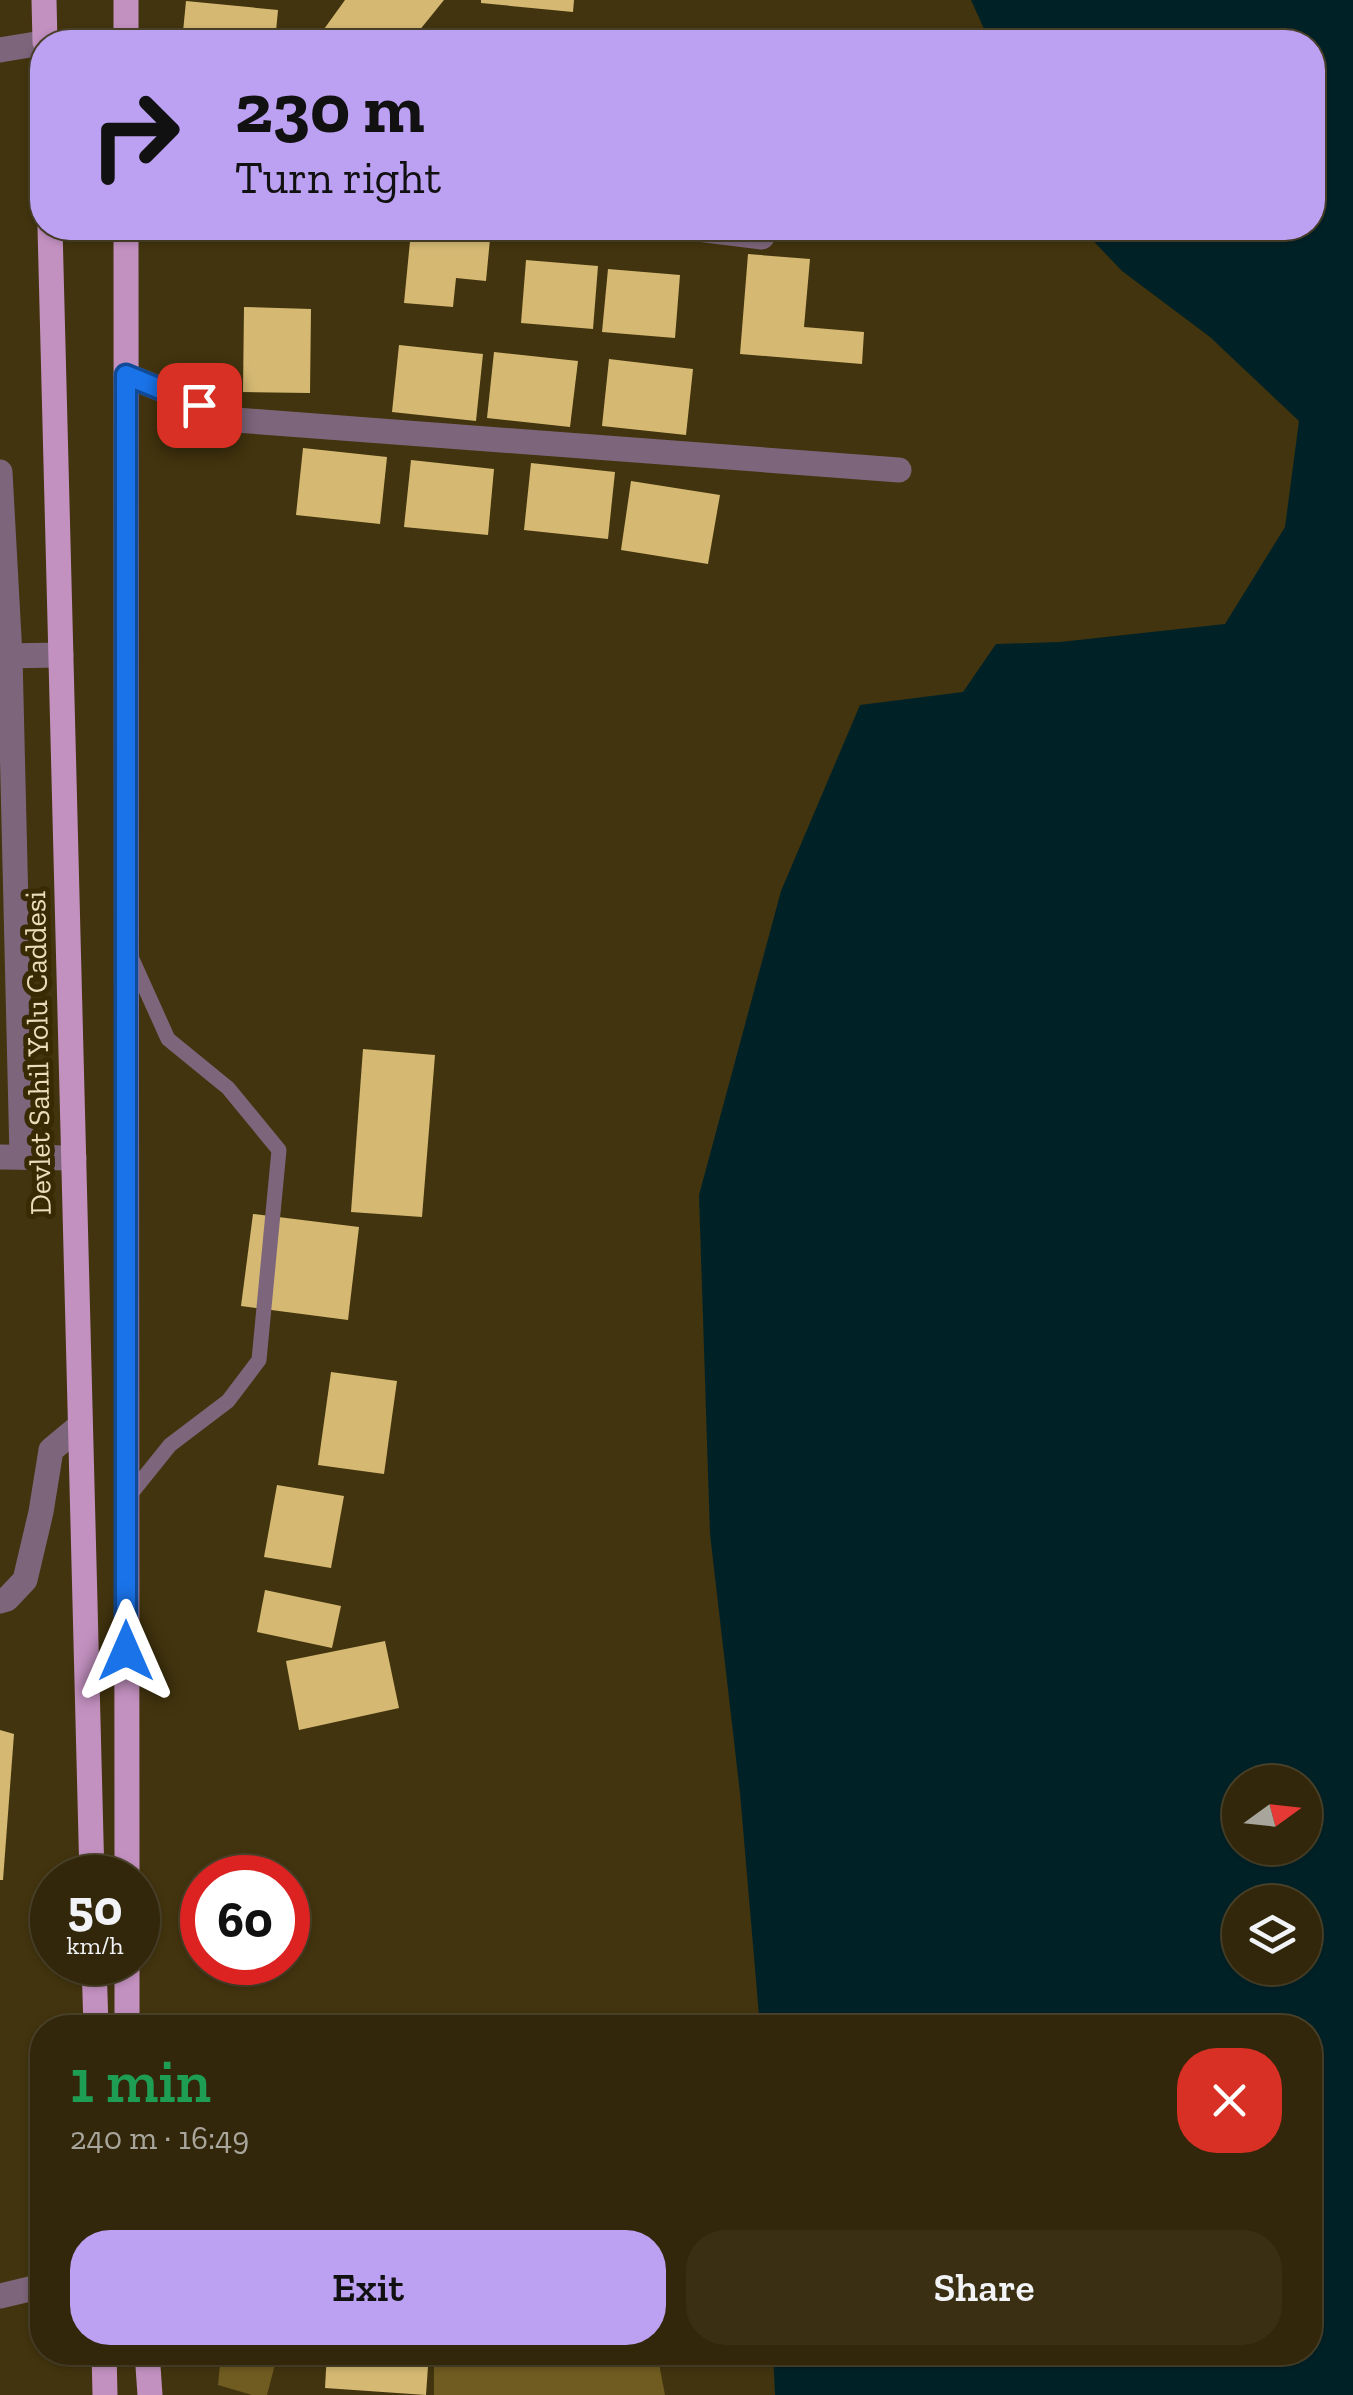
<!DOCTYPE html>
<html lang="en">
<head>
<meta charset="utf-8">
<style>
	body { margin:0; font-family:"Zilla Slab",serif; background:#3a2f13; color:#f1f3f6; height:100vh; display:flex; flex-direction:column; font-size:38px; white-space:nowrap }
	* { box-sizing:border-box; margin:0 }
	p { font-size:32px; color:#a8a59c }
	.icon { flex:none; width:55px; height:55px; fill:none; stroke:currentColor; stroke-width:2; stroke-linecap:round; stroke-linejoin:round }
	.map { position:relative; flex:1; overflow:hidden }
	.details { position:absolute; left:30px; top:2015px; width:1292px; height:350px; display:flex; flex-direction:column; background:#32270a; border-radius:40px; box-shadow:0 2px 8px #0004,0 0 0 2px #4d442b }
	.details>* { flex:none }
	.banner { position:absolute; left:30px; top:30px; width:1295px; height:210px; border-radius:40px; box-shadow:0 2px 8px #0004,0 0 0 2px #4d442b; background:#bca0f2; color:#111; overflow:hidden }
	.needle { width:65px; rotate:75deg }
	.tools { position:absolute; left:1222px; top:1765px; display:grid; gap:20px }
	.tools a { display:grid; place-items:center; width:100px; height:100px; border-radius:50%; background:#32270a; box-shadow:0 2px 8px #0004,0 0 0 2px #4d442b; font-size:50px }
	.speed { position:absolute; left:30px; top:1855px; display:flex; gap:20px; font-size:50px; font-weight:700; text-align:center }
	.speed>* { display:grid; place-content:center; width:130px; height:130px; border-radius:50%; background:#32270a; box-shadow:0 2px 8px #0004,0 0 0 2px #4d442b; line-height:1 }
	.speed small { font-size:25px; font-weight:400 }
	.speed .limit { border:15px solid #d22; background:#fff; color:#111 }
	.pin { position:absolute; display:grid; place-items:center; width:85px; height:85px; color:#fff; margin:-42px; border-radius:20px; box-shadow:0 5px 15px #0006 }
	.me { position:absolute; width:110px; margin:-55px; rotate:0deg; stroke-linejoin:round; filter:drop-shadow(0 0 8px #0008) }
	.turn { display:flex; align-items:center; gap:35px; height:210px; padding:0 40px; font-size:45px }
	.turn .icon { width:130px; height:130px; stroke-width:2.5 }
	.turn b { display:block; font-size:70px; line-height:85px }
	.round { display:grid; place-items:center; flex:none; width:105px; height:105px; border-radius:40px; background:#3a2f13 }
	.overview { display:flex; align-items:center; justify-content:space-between; height:170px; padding:0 40px }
	h1 { font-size:60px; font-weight:600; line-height:75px; color:#1e9e55 }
	.button { display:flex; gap:20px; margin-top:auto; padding:20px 40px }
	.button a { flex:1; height:115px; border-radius:40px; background:#bca0f2; color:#111; font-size:40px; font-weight:600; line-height:115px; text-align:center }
	.button a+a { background:#3a2f13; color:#f1f3f6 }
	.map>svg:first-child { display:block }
	.forest { fill:#705b20 }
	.water { fill:#002227; fill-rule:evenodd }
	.building { fill:#d5b973 }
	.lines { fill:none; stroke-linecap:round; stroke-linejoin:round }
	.lane { stroke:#7d657b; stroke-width:15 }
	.street { stroke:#7d657b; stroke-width:25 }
	.primary { stroke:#c391c0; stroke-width:25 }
	.route-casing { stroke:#114b97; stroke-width:25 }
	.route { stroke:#1a73e8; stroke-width:18 }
	.labels { text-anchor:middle; stroke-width:10; stroke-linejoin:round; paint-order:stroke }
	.street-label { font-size:30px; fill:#eaddbb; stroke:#382a03 }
</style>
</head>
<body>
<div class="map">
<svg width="1353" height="2395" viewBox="0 0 1353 2395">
	<rect width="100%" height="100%" fill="#42340e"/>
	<g class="forest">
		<polygon points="221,2353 278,2353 267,2395 252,2395 218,2385"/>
		<polygon points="434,2353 657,2353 665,2395 434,2395"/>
	</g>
	<path class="water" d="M 971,0 L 1353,0 L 1353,2395 L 775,2395 L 773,2353 L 1310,2352 L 1310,2028 L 760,2027 L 740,1793 L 710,1534 L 699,1195 L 781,891 L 860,705 L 963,692 L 996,644 L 1060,642 L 1225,624 L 1285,527 L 1299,421 L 1210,337 L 1122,271 L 1081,228 L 1312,228 L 1312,42 L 990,42 ZM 1240,1782 L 1305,1782 L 1305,1848 L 1240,1848 ZM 1240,1902 L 1305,1902 L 1305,1968 L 1240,1968 Z"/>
	<g class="building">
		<polygon points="345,0 444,0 410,42 326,42 319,36"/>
		<polygon points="481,0 574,0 573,12 481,3"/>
		<polygon points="186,1 278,10 275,42 182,42"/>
		<polygon points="411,231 490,239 486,281 456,278 453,307 404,303"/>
		<polygon points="748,254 810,259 804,327 864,332 862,364 740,354"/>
		<polygon points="526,260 598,266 593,329 521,323"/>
		<polygon points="608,269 680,275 675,338 602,332"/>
		<polygon points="244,307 311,309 310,393 243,392"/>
		<polygon points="399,345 483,354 476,421 392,412"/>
		<polygon points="494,352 578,361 570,427 487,418"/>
		<polygon points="609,359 693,369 686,435 602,426"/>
		<polygon points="303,448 387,457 380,524 296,515"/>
		<polygon points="411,460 494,469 488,535 404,527"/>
		<polygon points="531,463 615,472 608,539 524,530"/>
		<polygon points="631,481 720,495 708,564 621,550"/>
		<polygon points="363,1049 435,1055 422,1217 351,1212"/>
		<polygon points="253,1214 359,1227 348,1320 241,1306"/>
		<polygon points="331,1372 397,1381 384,1474 318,1465"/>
		<polygon points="277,1485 344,1496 331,1568 264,1557"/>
		<polygon points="265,1590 341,1606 332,1648 257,1632"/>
		<polygon points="385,1641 399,1708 299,1730 286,1661"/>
		<polygon points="0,1730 14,1734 3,1880 0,1880"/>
		<polygon points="308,2014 435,2017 435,2028 308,2028"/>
		<polygon points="327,2352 429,2352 426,2395 325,2388"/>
	</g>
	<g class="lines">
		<polyline class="lane" points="129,1496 170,1445 228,1401 259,1360 279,1150 228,1088 168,1039 132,959"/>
		<g class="street">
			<polyline points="0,50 42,43"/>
			<polyline points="690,228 762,237"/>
			<polyline points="126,375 236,420 899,470"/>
			<polyline points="0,472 10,656 22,1157"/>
			<polyline points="0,656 61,655"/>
			<polyline points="0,1157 74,1158"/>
			<polyline points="0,1601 7,1599 25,1580 41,1512 51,1450 80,1426"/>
			<polyline points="0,2296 42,2286"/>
		</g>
		<g class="primary">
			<polyline points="44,0 45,42"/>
			<polyline points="126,0 126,42"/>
			<polyline points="50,228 92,1878"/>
			<polyline points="126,228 127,1878"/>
			<polyline points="94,1962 96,2028"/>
			<polyline points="127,1962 127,2028"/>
			<polyline points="104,2352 105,2395"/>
			<polyline points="147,2352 150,2395"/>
		</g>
	</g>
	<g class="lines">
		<g class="route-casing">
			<polyline id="route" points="126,1651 126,375 199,405"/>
		</g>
		<use href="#route" class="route"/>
	</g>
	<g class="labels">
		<g class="street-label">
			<text transform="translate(38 1053) rotate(-91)" y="10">Devlet Sahil Yolu Caddesi</text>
		</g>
	</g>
</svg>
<div class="tools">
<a><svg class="needle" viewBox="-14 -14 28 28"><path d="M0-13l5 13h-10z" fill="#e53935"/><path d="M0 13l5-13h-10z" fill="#a8a59c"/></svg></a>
<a><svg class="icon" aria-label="layers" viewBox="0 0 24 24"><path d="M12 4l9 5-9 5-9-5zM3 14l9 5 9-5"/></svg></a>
</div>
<div class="speed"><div>50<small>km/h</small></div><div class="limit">60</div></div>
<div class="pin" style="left:199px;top:405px;background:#d93025"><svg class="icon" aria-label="arrive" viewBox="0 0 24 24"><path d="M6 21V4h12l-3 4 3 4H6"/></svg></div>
<svg class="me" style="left:126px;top:1651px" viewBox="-20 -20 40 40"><path d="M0-17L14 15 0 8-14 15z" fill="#1a73e8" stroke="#fff" stroke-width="4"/></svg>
<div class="banner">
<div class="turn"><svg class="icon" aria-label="right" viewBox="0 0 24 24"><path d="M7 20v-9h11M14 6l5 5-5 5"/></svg><div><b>230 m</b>Turn right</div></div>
</div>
<section class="details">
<div class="overview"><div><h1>1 min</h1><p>240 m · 16:49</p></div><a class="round" style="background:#d93025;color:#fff"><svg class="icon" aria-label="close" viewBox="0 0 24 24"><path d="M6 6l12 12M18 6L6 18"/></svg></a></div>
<div class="button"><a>Exit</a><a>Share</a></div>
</section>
</div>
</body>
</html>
